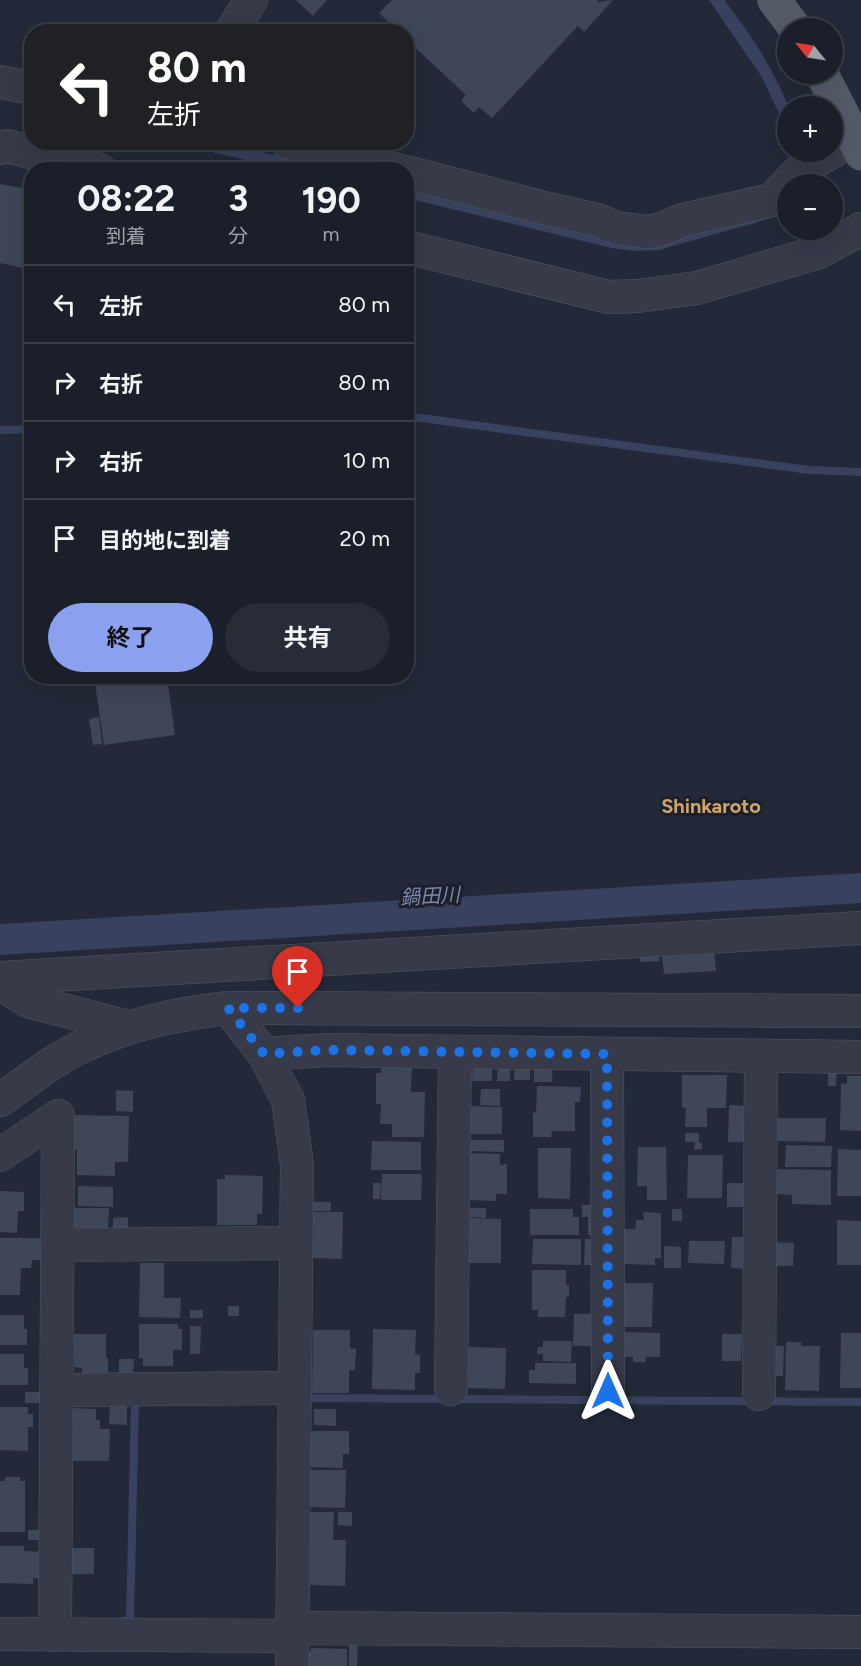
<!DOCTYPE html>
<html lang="ja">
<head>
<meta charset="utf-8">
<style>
	body { margin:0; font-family:Figtree,"Noto Sans JP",sans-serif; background:#272c36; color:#f1f3f6; height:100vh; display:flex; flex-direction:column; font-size:22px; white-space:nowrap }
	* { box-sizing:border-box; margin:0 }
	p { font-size:20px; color:#9fa2a8 }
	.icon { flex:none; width:33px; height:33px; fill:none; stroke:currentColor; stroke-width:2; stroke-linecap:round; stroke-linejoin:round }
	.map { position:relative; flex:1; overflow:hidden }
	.drawer { position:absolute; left:24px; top:162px; width:390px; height:522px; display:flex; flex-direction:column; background:#1a1f2a; border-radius:24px; box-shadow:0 6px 24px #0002,0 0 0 2px #383d47 }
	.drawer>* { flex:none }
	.banner { position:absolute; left:24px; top:24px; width:390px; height:126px; border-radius:24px; box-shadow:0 6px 24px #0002,0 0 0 2px #383d47; background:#202124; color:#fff; overflow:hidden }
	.needle { width:39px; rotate:300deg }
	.buttons { position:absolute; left:777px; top:18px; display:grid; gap:12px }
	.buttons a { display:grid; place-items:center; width:66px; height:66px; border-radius:50%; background:#1a1f2a; box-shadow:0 6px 24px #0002,0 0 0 2px #383d47; font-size:30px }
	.pin { position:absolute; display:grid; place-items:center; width:51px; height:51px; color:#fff; margin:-62px -26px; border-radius:50% 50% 50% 0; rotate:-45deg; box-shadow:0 0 6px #0007 }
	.pin .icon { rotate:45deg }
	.me { position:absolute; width:66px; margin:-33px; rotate:0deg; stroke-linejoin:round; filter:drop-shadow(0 0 4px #0008) }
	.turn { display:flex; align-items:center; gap:21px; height:126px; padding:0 24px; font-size:27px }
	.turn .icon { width:78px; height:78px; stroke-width:2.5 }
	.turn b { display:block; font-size:42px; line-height:51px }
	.eta { display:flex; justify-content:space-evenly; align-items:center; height:102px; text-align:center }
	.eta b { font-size:36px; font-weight:700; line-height:42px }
	.button { display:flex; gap:12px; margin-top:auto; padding:12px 24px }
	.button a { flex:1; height:69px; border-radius:36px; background:#8ba1f0; color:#111; font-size:24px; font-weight:700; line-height:69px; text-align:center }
	.button a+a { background:#272c36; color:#f1f3f6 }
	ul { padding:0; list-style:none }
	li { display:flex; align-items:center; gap:18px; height:78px; padding:0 24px; border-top:2px solid #383d47 }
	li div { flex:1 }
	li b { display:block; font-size:22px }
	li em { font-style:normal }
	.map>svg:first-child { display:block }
	.water { fill:#38415e }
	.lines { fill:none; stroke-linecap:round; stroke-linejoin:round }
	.stream { stroke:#38415e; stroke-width:8 }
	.building { fill:#3f4658 }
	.minor-casing { stroke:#525664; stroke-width:34 }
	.major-casing { stroke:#404452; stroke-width:34 }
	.minor { stroke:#373b49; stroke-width:33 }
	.major { stroke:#555a69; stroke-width:33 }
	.major-bridge-casing { stroke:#404452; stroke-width:34; stroke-linecap:butt }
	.major-bridge { stroke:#555a69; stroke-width:33 }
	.route { stroke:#1a73e8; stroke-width:10; stroke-dasharray:0 18 }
	.labels { text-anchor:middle; stroke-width:6; stroke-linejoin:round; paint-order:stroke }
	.neighbourhood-label { font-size:20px; font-weight:bold; fill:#cca465; stroke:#1c202e }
	.water-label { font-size:20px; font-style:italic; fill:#7c87ab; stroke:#1c202e }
</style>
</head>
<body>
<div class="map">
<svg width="861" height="1666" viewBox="0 0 861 1666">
	<rect width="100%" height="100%" fill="#232938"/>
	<g class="water">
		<path d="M 709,0 L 724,0 C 747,29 773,68 787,103 C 789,109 788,122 787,130 L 761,76 Z"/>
		<polygon points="172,143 221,143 337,169 286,169"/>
		<polygon points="407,186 598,230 787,196 788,209 779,215 755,223 659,250 635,251 611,248 407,198"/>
		<polygon points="861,873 861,903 0,955 0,924"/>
	</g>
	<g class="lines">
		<g class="stream">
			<polyline points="406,416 809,470 861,472"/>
			<polyline points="0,430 32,429"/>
			<polyline points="305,1398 861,1402"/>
			<polyline points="121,1621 130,1621 135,1401 140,1401"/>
		</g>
	</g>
	<g class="building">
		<polygon points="296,0 327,0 313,16"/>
		<polygon points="392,0 597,0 599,2 613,0 584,32 578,26 492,118 479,107 474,113 461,101 466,95 406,39 406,32 399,32 379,13"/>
		<polygon points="0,184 32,190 32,270 0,263"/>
		<polygon points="94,676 167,676 175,735 104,745"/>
		<polygon points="99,717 102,744 93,745 89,719"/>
		<polygon points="714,950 716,971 664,974 662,953"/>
		<polygon points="659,953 659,961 640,962 640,954"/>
		<polygon points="381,1062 412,1062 411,1092 425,1092 424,1137 392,1137 392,1124 380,1124 381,1104 376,1104 376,1073 381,1073"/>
		<polygon points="473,1063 492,1064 492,1081 472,1081"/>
		<polygon points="498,1063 510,1063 510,1081 497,1081"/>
		<polygon points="534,1064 553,1064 552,1082 534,1082"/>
		<polygon points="515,1065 530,1065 530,1080 514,1080"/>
		<polygon points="828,1068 837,1069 836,1086 828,1086"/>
		<polygon points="682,1075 727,1075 726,1108 707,1108 707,1127 685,1127 686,1108 682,1107"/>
		<polygon points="847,1076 861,1076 861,1131 840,1130 841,1083 847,1084"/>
		<polygon points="537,1086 581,1087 580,1102 575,1102 575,1131 552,1131 551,1137 533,1137 533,1112 536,1113"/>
		<polygon points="481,1089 500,1089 500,1106 480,1105"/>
		<polygon points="116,1090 133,1091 133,1112 116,1111"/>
		<polygon points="729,1105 748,1106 748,1142 728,1142"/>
		<polygon points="467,1106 502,1107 502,1134 467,1134"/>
		<polygon points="69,1115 129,1116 128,1162 115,1162 115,1176 77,1175 77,1150 68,1150"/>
		<polygon points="774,1118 826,1118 825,1142 774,1141"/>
		<polygon points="685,1133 699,1133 699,1143 702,1143 702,1149 694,1150 695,1142 685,1142"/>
		<polygon points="468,1140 504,1140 504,1152 468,1151"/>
		<polygon points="372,1141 421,1142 421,1170 371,1170"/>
		<polygon points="786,1145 832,1146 831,1167 785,1167"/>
		<polygon points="638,1147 666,1147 667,1200 647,1200 647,1186 637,1186"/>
		<polygon points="538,1148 571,1148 570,1199 538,1198"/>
		<polygon points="838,1149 861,1150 861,1196 837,1196"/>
		<polygon points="468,1153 500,1154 500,1165 507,1164 507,1194 496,1194 496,1201 467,1200"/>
		<polygon points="688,1155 723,1155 722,1198 687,1198"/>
		<polygon points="775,1169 831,1170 831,1205 792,1204 792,1195 775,1194"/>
		<polygon points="382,1174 422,1174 421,1200 381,1200"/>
		<polygon points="225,1175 263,1176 262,1214 257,1214 257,1225 217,1225 217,1179 225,1179"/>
		<polygon points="373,1183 381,1183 380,1199 373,1199"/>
		<rect x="727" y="1183" width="20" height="24"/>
		<polygon points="78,1186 113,1187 113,1207 78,1206"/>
		<polygon points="0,1191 24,1192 24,1211 18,1211 17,1233 0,1232"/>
		<rect x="312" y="1202" width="19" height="9"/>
		<polygon points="582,1205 595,1205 595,1235 588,1235 588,1217 582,1217"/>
		<polygon points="72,1208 109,1208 108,1229 72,1228"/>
		<polygon points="465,1208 486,1208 486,1218 465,1217"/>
		<polygon points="530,1209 573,1209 573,1217 579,1217 579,1235 530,1235"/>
		<rect x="672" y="1209" width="10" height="12"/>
		<polygon points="312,1212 343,1212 342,1259 311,1258"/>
		<polygon points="643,1212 661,1213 661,1258 655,1258 655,1265 619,1264 620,1229 635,1229 636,1220 644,1220"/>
		<polygon points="128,1217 128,1229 113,1228 113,1218"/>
		<polygon points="468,1218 501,1219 501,1263 468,1263"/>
		<polygon points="837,1220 861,1221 861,1265 837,1265"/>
		<polygon points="732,1237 749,1237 749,1269 731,1268"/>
		<polygon points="0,1238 46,1238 46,1260 32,1260 31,1268 21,1268 20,1295 0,1295"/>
		<polygon points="533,1239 581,1239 581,1265 532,1264"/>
		<polygon points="585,1239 595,1239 595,1265 584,1265"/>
		<polygon points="689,1241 725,1241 724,1264 688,1263"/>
		<polygon points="772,1242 794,1243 793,1266 772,1266"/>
		<polygon points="664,1246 681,1247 681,1268 664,1268"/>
		<polygon points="140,1263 164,1263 164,1298 181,1298 180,1318 139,1317"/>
		<polygon points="532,1270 566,1270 566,1285 569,1285 569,1297 566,1297 565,1317 538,1317 538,1310 532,1310"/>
		<polygon points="621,1283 653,1283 652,1327 621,1327"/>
		<rect x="228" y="1306" width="11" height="10"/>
		<rect x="190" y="1310" width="13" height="8"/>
		<polygon points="574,1314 595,1314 595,1346 573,1346"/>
		<polygon points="0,1315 24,1315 24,1329 27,1329 27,1345 0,1345"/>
		<polygon points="139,1324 178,1324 178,1329 182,1329 182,1350 173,1350 173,1366 143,1366 143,1358 139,1358"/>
		<polygon points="190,1326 201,1326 200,1354 190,1354"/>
		<polygon points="373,1329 416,1330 415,1354 420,1355 420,1373 415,1373 415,1390 372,1389"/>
		<polygon points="313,1330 350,1330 350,1348 356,1349 355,1370 349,1370 349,1393 312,1393"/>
		<polygon points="620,1332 660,1333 660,1357 646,1357 646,1362 633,1362 633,1357 620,1357"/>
		<polygon points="841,1333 861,1333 861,1388 840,1388"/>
		<polygon points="74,1334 106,1334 106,1358 108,1358 108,1376 82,1376 82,1368 74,1367"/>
		<polygon points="722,1334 742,1334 741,1361 722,1361"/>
		<polygon points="543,1341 572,1341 571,1362 543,1361 543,1354 537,1354 538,1347 543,1347"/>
		<polygon points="786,1342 801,1342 801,1346 820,1346 819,1391 785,1390"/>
		<polygon points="772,1346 784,1346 783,1376 772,1376"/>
		<polygon points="467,1347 506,1348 505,1389 467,1388"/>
		<polygon points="0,1354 24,1354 24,1368 28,1368 28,1385 0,1385"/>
		<polygon points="119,1359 134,1359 133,1377 119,1377"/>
		<polygon points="535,1363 576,1363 576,1384 529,1383 529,1370 535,1370"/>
		<rect x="25" y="1392" width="21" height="11"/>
		<polygon points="110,1400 127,1400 127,1425 109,1424"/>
		<polygon points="0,1407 28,1407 28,1414 33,1414 33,1427 28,1427 28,1451 0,1450"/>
		<polygon points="70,1408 96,1409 96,1420 100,1420 100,1429 110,1429 109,1461 70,1461"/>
		<polygon points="314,1409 336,1409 336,1426 314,1425"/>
		<polygon points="310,1431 349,1431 349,1454 343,1454 343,1468 309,1467"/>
		<polygon points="310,1470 346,1470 345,1508 309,1507"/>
		<polygon points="5,1477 20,1477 20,1481 25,1481 25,1532 0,1532 0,1481 5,1481"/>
		<polygon points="310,1512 334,1512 333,1540 346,1540 345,1586 310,1585"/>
		<polygon points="338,1512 352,1512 352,1526 338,1525"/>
		<polygon points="28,1530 44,1530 45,1540 28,1540"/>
		<polygon points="0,1546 24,1546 24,1551 44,1552 44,1578 33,1578 33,1584 0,1583"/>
		<rect x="72" y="1548" width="22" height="26"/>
		<polygon points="349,1641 358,1642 357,1666 349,1666"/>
		<polygon points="311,1648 347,1649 347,1666 307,1666 307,1651 311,1651"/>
	</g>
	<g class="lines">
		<g class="minor-casing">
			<g id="minor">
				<polyline points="231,32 251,0"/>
				<polyline points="0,82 32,88"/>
				<polyline points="287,142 397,170"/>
				<polyline points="0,148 7,146 100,170"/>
				<polyline points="406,172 540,207 597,220 617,228 647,232 662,229 683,220 772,200 801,169 832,152"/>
				<polyline points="406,247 609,297 638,296 697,288 819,252 861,229"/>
				<polyline points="0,978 861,928"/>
				<polyline points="0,983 28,1001 128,1027"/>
				<polyline points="228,1008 264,1054 288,1100 297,1165 292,1666"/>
				<polyline points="264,1054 326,1050 861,1057"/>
				<polyline points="607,1054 608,1391"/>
				<path d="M 0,1100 C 27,1082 55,1058 85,1045 C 132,1023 177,1014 228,1008 L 861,1011"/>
				<polyline points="0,1155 58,1116 55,1635"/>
				<polyline points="57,1245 296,1243"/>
				<polyline points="451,1389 455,1052"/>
				<polyline points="57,1390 295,1388"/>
				<polyline points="759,1394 761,1056"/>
				<polyline points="293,1628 861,1632"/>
				<polyline points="0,1634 293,1636"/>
			</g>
		</g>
		<g class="major-casing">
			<g id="major">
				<polyline points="774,0 795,28"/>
				<polyline points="822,74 843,115"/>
			</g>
		</g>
		<use href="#minor" class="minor"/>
		<use href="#major" class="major"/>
		<g class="major-bridge-casing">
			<polyline id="major-bridge" points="843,115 861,154"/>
		</g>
		<use href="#major-bridge" class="major-bridge"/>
	</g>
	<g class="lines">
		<polyline class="route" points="298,1008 228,1008 264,1054 327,1050 607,1054 608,1391"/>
	</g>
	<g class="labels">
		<g class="neighbourhood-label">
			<text x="711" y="813">Shinkaroto</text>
		</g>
		<g class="water-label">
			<text transform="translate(430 896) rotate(-3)" y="7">鍋田川</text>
		</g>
	</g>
</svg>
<div class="buttons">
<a><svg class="needle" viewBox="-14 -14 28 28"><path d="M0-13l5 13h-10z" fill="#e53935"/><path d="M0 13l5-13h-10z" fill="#9fa2a8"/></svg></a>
<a>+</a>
<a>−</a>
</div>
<div class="pin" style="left:298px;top:1008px;background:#d93025"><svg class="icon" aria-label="arrive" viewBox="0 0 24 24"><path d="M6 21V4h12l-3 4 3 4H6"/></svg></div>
<svg class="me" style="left:608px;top:1391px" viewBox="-20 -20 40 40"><path d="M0-17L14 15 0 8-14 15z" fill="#1a73e8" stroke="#fff" stroke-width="4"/></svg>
<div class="banner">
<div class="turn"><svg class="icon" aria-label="left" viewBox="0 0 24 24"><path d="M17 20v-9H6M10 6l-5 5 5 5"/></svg><div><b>80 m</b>左折</div></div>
</div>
<section class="drawer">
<div class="eta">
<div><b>08:22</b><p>到着</p></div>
<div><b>3</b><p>分</p></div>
<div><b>190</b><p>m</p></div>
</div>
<ul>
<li><svg class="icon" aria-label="left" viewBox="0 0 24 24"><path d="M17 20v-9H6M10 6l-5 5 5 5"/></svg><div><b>左折</b></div><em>80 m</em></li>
<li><svg class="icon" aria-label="right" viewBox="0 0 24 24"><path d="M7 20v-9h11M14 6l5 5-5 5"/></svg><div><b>右折</b></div><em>80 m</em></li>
<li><svg class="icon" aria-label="right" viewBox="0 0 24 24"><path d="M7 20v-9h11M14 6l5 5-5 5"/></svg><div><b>右折</b></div><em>10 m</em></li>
<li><svg class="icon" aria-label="arrive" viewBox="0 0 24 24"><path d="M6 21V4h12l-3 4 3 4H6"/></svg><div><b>目的地に到着</b></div><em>20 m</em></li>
</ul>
<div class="button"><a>終了</a><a>共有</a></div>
</section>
</div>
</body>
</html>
